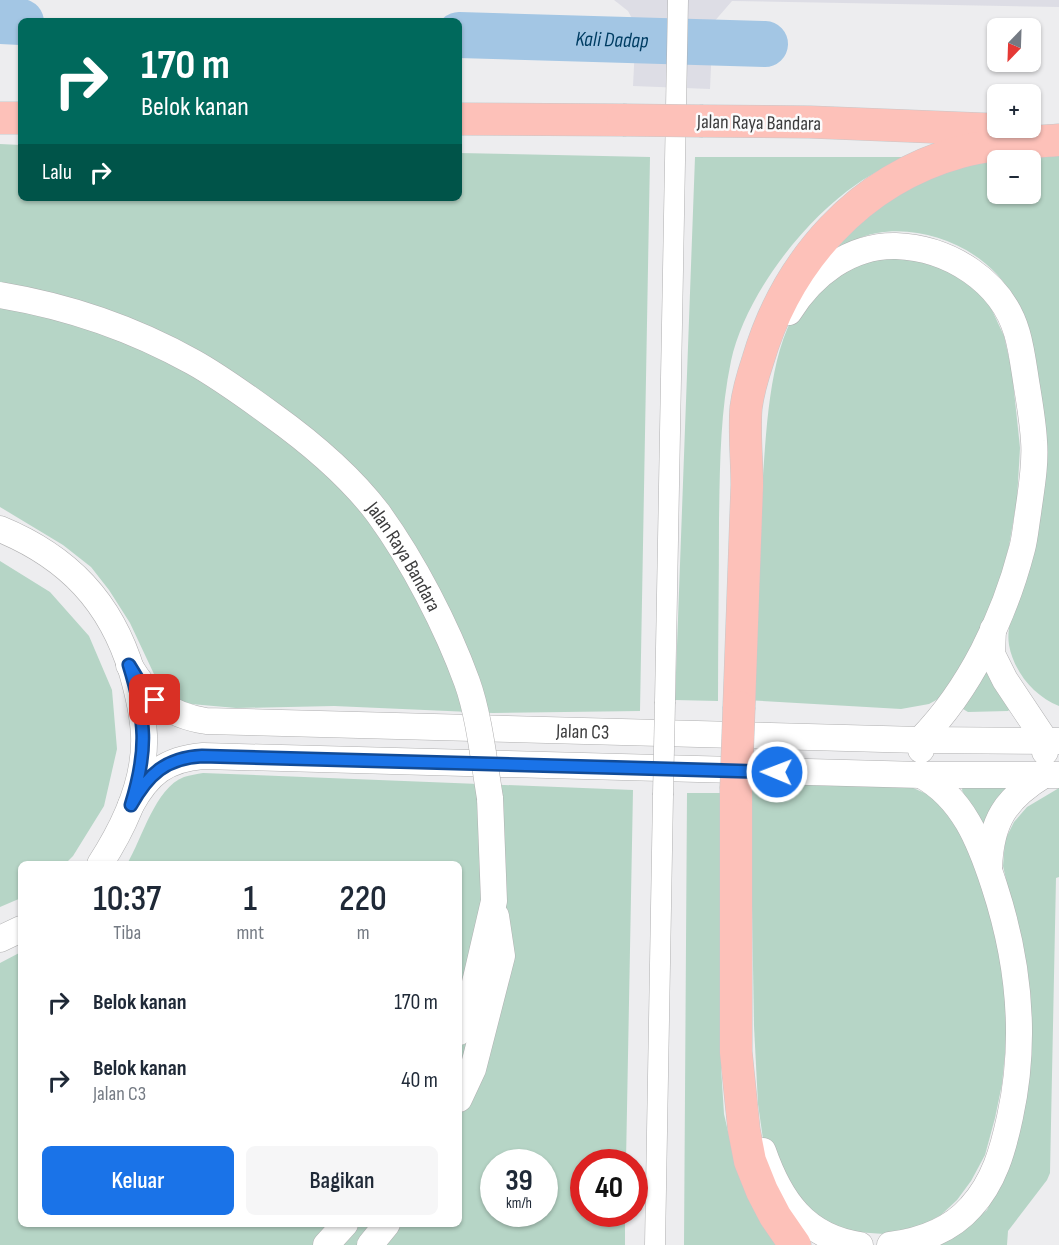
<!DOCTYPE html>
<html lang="id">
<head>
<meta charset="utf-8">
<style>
	body { margin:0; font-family:"Sofia Sans Condensed",sans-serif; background:#f6f6f7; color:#1f2937; height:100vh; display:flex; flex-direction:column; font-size:22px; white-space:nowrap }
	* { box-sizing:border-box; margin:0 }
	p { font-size:20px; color:#747a83 }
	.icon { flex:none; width:33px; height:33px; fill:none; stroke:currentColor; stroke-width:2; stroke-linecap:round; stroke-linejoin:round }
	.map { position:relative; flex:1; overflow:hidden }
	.drawer { position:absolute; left:18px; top:861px; width:444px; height:366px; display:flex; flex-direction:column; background:#fff; border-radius:9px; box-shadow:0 2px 4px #0004 }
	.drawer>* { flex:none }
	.top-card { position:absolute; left:18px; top:18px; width:444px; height:183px; border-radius:9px; box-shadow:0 2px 4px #0004; background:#00695c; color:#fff; overflow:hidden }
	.needle { width:39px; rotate:203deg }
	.buttons { position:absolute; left:987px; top:18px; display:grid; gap:12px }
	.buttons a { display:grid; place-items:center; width:54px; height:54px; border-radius:9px; background:#fff; box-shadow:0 2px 4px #0004; font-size:30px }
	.speed { position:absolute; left:480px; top:1149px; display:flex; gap:12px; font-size:30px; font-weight:700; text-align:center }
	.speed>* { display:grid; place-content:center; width:78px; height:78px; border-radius:50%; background:#fff; box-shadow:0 2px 4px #0004; line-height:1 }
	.speed small { font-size:15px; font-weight:400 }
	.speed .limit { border:9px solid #d22; background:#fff; color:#111 }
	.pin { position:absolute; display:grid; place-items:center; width:51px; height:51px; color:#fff; margin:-26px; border-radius:12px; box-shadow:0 3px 9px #0006 }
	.me { position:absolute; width:66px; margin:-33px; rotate:271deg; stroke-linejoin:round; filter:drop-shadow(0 0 4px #0008) }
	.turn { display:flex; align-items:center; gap:21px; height:126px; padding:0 24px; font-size:27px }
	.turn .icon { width:78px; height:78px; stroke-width:2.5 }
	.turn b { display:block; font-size:42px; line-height:51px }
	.then { display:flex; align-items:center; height:57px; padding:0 24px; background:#0003; gap:12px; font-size:22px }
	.eta { display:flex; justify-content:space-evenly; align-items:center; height:102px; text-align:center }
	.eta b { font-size:36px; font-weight:600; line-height:42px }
	.cta { display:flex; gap:12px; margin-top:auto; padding:12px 24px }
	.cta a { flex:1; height:69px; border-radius:9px; background:#1a73e8; color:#fff; font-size:24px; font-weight:600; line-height:69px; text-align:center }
	.cta a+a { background:#f6f6f7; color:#1f2937 }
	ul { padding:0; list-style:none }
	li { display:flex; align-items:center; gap:18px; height:78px; padding:0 24px }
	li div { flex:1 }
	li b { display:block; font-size:22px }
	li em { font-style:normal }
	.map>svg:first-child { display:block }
	.built { fill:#dddde5 }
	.green { fill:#b6d5c6; fill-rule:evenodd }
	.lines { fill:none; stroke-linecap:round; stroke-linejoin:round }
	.river { stroke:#a3c6e4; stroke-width:46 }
	.minor-casing { stroke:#b0b0b1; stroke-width:21 }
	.tertiary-casing { stroke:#b0b0b1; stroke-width:27 }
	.primary-casing { stroke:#c8c8c9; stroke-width:33 }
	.minor { stroke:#fff; stroke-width:20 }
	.tertiary { stroke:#fff; stroke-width:26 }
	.primary { stroke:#fdc1b9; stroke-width:32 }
	.minor-bridge-casing { stroke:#b0b0b1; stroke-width:21; stroke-linecap:butt }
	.tertiary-bridge-casing { stroke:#b0b0b1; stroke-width:27; stroke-linecap:butt }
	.primary-bridge-casing { stroke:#c8c8c9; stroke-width:33; stroke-linecap:butt }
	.minor-bridge { stroke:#fff; stroke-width:20 }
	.tertiary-bridge { stroke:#fff; stroke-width:26 }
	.primary-bridge { stroke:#fdc1b9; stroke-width:32 }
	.route-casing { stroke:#114b97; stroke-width:15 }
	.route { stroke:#1a73e8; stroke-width:10 }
	.labels { text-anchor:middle; stroke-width:5; stroke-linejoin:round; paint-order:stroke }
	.street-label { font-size:20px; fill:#3c3c3d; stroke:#fbfbfc }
	.water-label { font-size:21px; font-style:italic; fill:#003d63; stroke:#fbfbfc }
</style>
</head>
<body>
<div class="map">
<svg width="1059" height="1245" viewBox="0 0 1059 1245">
	<rect width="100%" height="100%" fill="#ededef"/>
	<polygon class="built" points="614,0 1059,0 1059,7 732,1 713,23 710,89 633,86 636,26 628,11"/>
	<g class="green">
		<polygon points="0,144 21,145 21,198 459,198 459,153 650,157 640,711 493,713 334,706 236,708 191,704 175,699 161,689 130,623 109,590 91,567 63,545 0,507"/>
		<path d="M 1059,152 L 1059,706 C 1034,696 1014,672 1009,645 C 1005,620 1021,595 1028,571 C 1033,553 1038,533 1041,514 C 1046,478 1041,442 1036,406 C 1032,371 1032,332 1015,300 C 991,252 929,224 877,233 C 855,237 835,250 815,260 L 854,222 L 951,165 ZM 998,160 L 1030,160 L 1030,194 L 998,194 Z"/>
		<path d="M 695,157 L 905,157 C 889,166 872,173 857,184 C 803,221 745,296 731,361 C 720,413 720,466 719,519 C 719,580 718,640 718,701 L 675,700 Z"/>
		<path d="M 874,256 L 928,259 L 979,291 L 992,310 L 1004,336 L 1012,372 L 1020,448 L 1017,499 L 1009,546 L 997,593 L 949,693 L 929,704 L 901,709 L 745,700 C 750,635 756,570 761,505 C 766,447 766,359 797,310 C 816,282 846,271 874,256 Z"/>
		<polygon points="0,561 50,592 89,636 112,690 117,749 104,806 73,856 65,864 21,864 21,898 0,907"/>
		<polygon points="986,659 1010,709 1008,711 968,712 963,709 962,705"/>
		<path d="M 203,773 L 633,790 L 626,1162 L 584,1162 L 584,1214 L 625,1214 L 625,1245 L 0,1245 L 0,963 L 21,952 L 21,1224 L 459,1224 L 459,864 L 127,864 C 142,839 155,788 184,777 C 190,775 197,774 203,773 ZM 494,1162 L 544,1162 L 544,1214 L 494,1214 Z"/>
		<polygon points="886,783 911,787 929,795 960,822 998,926 1006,1009 1006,1044 1002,1084 995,1118 985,1155 971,1181 957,1200 941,1215 922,1225 884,1234 843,1231 800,1204 763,1139 758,1104 754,1026 750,784"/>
		<polygon points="963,784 1009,786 984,839 962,790"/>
		<polygon points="1059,788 1059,877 1056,878 1050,1173 1047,1180 1008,1231 1007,1245 934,1245 961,1232 987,1210 1009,1163 1031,1041 1028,977 1003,866 1005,840 1014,822 1027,807"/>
		<polygon points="687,793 728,793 721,1067 724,1114 737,1171 767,1229 779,1245 684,1245"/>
	</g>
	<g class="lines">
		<g class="river">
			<polyline points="0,21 21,22"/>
			<path id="s1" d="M 459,35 L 765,44"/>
		</g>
		<g class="minor-casing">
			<g id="minor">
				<polyline points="665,702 678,0"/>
				<polyline points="655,1245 663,795"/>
			</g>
		</g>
		<g class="tertiary-casing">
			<g id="tertiary">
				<path d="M 789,312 C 812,275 850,245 896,246 C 949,248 1002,281 1017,333 C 1022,350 1024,369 1027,387 C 1030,405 1033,423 1034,441 C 1036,465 1031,490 1028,513 C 1026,525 1025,538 1022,549 C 1004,618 970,689 920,740 L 921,750"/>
				<path d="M 0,529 C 68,557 111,602 132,672 C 138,693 143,714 144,735 C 146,781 124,827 100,864"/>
				<polyline points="993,629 992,654 1005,680 1045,740 1045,752"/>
				<path id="s2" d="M 129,665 C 149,698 167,715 206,721 L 920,740 L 1059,741"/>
				<path d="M 131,805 C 148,774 166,759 203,756 L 921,775 L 1059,775"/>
				<path d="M 989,868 C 991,821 1005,799 1044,775"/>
				<polyline points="0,939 21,929"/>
				<polyline points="459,1032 474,987 494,901 490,798"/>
				<polyline points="459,1099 473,1069 502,956 496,916"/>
				<path d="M 763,1151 C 780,1200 805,1237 860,1245"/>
				<polyline points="326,1245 345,1224"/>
				<polyline points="370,1245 387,1224"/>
				<path d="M 890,1245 C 920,1241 951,1230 971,1207 C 994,1182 1003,1150 1010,1117 C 1027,1039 1019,961 994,885 C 980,842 963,798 921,775"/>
			</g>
		</g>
		<g class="primary-casing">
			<g id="primary">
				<polyline points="0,118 21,118"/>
				<polyline points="459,119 623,120"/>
				<polyline points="703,121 810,122 1007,130"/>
				<path d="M 739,707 C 742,633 744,559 747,485 C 747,460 744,433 746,408 C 748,392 753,375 758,360 C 787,261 859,180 960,152 C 992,143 1026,143 1059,140"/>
				<polyline points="736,789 736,1052 744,1130 750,1161 762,1191 775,1216 795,1245"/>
			</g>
		</g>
		<use href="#minor" class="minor"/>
		<use href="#tertiary" class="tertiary"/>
		<use href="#primary" class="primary"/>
		<g class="minor-bridge-casing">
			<polyline id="minor-bridge" points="663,795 665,702"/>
		</g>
		<g class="tertiary-bridge-casing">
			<g id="tertiary-bridge">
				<path id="s3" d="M 0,295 C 66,306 134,329 193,362 C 220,377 246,396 272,415 C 311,443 349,475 378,513 C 413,561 447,627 467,682 C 479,715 484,762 490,798"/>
			</g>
		</g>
		<g class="primary-bridge-casing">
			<g id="primary-bridge">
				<polyline points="623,120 703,121"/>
				<polyline points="736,789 739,707"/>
			</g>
		</g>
		<use href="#minor-bridge" class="minor-bridge"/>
		<use href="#tertiary-bridge" class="tertiary-bridge"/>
		<use href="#primary-bridge" class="primary-bridge"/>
	</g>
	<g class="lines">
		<g class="route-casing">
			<path id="route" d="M 155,700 L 143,688 L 129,665 C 146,720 148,750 131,805 C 148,774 166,758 202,756 L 777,772"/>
		</g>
		<use href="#route" class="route"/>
	</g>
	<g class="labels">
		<g class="street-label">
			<text transform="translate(759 122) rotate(1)" y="7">Jalan Raya Bandara</text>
			<text dy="7" stroke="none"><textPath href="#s3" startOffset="496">Jalan Raya Bandara</textPath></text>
			<text dy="7" stroke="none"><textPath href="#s2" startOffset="476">Jalan C3</textPath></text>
		</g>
		<g class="water-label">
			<text dy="7" stroke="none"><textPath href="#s1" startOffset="153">Kali Dadap</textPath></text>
		</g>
	</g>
</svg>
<div class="buttons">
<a><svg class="needle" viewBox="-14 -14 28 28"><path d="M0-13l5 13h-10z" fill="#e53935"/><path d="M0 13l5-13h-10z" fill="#747a83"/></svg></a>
<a>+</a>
<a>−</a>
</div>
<div class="speed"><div>39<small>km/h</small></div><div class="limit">40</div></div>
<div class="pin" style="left:155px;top:700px;background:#d93025"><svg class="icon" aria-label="arrive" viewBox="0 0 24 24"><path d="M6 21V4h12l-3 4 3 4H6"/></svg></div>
<svg class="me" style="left:777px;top:772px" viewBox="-20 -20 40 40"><circle r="17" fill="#1a73e8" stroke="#fff" stroke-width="3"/><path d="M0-11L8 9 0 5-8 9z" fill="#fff"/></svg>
<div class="top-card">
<div class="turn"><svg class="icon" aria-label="right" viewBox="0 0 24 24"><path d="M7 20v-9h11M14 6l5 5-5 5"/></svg><div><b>170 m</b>Belok kanan</div></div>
<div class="then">Lalu<svg class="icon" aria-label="right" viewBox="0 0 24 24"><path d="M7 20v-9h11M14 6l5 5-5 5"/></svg></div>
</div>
<section class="drawer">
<div class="eta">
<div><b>10:37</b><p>Tiba</p></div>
<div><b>1</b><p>mnt</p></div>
<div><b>220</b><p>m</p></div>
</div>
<ul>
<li><svg class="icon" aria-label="right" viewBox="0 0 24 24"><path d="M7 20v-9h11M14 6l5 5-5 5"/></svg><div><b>Belok kanan</b></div><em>170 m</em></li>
<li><svg class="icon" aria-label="right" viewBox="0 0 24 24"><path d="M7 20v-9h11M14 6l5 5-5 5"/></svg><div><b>Belok kanan</b><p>Jalan C3</p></div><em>40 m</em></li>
</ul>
<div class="cta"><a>Keluar</a><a>Bagikan</a></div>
</section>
</div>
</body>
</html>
